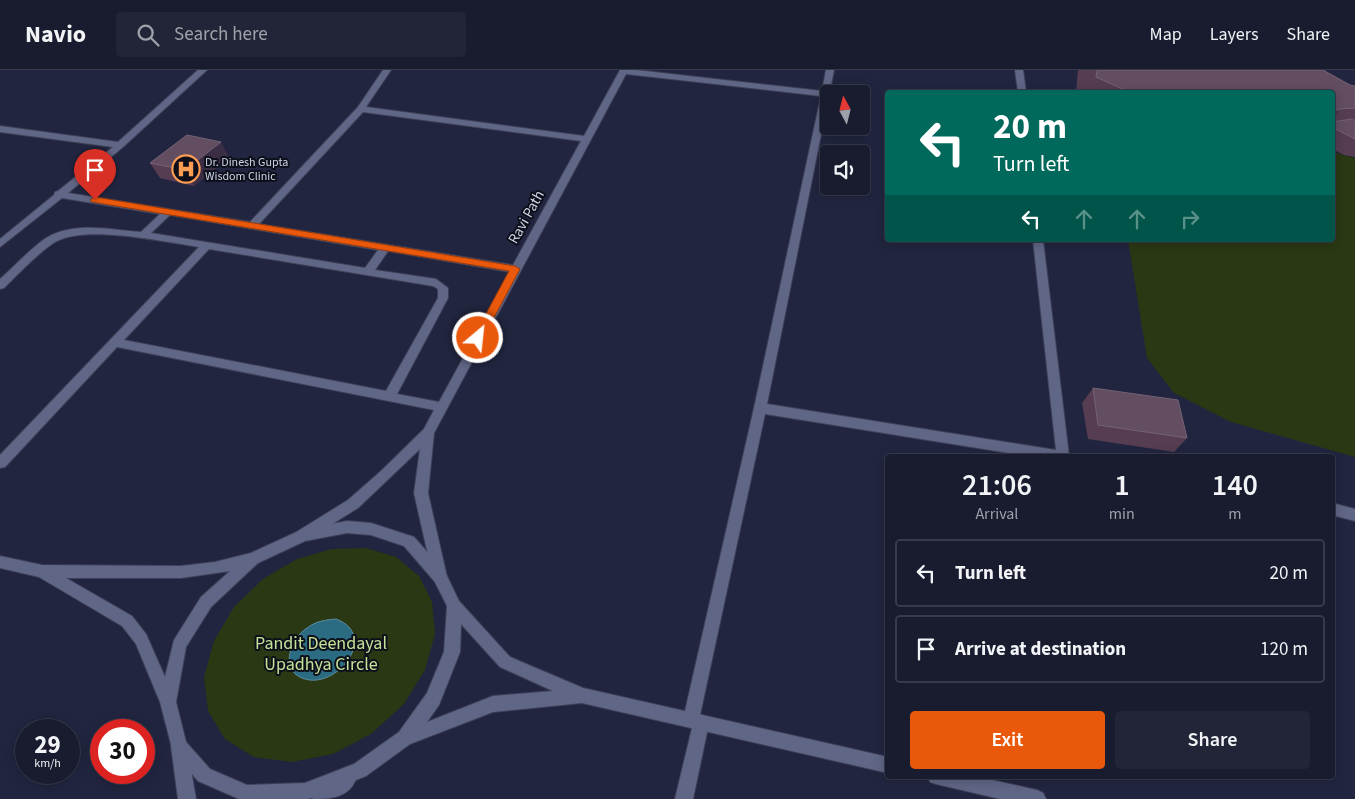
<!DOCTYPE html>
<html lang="en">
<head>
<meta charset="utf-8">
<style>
	body { margin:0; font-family:"Source Sans 3",sans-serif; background:#222537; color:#f1f3f6; height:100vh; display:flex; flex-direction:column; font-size:19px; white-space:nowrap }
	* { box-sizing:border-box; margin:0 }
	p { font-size:16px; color:#9fa1aa }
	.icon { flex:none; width:28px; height:28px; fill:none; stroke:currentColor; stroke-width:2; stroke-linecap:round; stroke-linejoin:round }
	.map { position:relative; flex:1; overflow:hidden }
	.sheet { position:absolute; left:885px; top:384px; width:450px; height:325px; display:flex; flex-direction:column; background:#191c2f; border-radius:5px; box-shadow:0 2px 12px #0003,0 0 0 1px #373a4b }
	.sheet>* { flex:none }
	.banner { position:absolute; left:885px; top:20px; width:450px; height:152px; border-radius:5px; box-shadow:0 2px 12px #0003,0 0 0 1px #373a4b; background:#00695c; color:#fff; overflow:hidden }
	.needle { width:32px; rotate:353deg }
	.fabs { position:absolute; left:820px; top:15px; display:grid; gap:10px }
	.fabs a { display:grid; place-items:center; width:50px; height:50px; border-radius:5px; background:#191c2f; box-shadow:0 2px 12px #0003,0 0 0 1px #373a4b; font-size:25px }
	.speed { position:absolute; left:15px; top:649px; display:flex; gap:10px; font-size:25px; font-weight:700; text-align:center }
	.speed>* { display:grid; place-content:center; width:65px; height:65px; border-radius:50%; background:#191c2f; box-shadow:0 2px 12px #0003,0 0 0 1px #373a4b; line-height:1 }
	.speed small { font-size:12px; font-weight:400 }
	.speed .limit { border:8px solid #d22; background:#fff; color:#111 }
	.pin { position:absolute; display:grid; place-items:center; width:42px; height:42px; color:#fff; margin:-51px -21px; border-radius:50% 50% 50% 0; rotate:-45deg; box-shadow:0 0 5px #0007 }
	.pin .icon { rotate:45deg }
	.me { position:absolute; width:55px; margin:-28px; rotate:28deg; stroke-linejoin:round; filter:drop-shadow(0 0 4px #0008) }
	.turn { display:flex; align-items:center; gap:18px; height:105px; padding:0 25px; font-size:22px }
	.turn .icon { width:65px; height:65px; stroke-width:2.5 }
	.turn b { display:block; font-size:35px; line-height:42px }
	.lanes { display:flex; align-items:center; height:48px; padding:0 25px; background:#0003; justify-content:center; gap:25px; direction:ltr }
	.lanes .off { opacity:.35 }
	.eta { display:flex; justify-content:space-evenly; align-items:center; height:85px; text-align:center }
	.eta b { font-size:30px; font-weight:600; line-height:35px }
	.button { display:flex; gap:10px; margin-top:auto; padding:10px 25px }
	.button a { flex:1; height:58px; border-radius:5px; background:#ea580c; color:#fff; font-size:20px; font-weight:600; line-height:58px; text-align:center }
	.button a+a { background:#222537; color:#f1f3f6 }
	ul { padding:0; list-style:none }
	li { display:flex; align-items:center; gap:15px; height:68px; margin:0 10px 8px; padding:0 15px; border:2px solid #373a4b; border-radius:5px }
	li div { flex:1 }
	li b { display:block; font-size:19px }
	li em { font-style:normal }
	header { display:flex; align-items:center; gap:30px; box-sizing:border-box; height:70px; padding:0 25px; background:#191c2f; border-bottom:1px solid #373a4b }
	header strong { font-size:24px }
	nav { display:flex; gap:28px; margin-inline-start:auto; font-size:18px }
	.search { width:350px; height:45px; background:#222537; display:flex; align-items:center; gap:12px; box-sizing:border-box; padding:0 18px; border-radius:5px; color:#9fa1aa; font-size:19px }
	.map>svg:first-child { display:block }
	.green { fill:#2a3813 }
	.water { fill:#2b6c82; stroke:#5c8b9f }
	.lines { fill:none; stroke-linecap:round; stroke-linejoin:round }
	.street-casing { stroke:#3e4057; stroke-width:2 }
	.secondary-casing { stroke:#3e4057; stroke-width:2 }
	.street { fill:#606685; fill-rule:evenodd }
	.secondary { fill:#606685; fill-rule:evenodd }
	.wall { fill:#563d51 }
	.shaded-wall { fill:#3b2d43 }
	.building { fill:#634d61; stroke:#746275 }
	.route { fill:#ea580c; stroke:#983908 }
	.labels { text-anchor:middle; stroke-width:4; stroke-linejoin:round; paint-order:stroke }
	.far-poi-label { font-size:12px; fill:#ced2e4; stroke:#0d0f1b; text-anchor:start }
	.street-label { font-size:15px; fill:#ced2e4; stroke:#0d0f1b }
	.near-park-label { font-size:18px; fill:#c5e398; stroke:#0d0f1b }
</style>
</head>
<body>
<header>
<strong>Navio</strong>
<div class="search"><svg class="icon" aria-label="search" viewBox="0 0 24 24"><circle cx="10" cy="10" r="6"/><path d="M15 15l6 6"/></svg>Search here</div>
<nav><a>Map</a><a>Layers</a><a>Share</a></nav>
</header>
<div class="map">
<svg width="1355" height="729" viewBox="0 0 1355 729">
	<rect width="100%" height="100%" fill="#21253f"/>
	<g class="green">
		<polygon points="1333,82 1355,88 1355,387 1231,352 1174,323 1147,288 1128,170 1332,170"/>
		<polygon points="366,478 396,487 419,506 432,532 435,564 425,600 404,634 371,664 333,684 292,692 254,687 225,669 208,641 204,607 214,571 234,537 263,509 297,489 332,479"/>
	</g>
	<path class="water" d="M 336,549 C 380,565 336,622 302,608 C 279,599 291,568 307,558 C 316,551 325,550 336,549 Z"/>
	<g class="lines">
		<g class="street-casing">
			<g id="street">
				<path d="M 198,0 L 207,0 L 123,77 L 68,123 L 250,152 L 358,37 L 383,0 L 391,0 L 366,37 L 584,66 L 620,0 L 636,0 L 822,21 L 826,0 L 834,0 L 767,334 L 1056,380 L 1033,170 L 1043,170 L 1069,386 L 1028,386 L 765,344 L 700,645 L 707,647 L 709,653 L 693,729 L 675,729 L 692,658 L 685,656 L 683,650 L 754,338 L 821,26 L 626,4 L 434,363 L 428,423 L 447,507 L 445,512 L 440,514 L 435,512 L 433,507 L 414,423 L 420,379 L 358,438 L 308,469 L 303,471 L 298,469 L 296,465 L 298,461 L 348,430 L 381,401 L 424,359 L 434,340 L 117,277 L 5,397 L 0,398 L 0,385 L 199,177 C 164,172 81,153 52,174 C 35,186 19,203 4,218 L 0,219 L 0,209 C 15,196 30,179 46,168 C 74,151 110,160 141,162 L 160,144 L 62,128 L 0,177 L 0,169 L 54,125 L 55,122 L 58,121 L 113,77 L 0,62 L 0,56 L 118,72 ZM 363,42 L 581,71 L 513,195 L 259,154 ZM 170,145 L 378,180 L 365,198 L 151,163 ZM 209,179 L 433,216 L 438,219 L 438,228 L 386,321 L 124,270 ZM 388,181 L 510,202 L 439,332 L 397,324 L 448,228 L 448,218 L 436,209 L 375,200 Z"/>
				<polygon points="1015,0 1023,0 1026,22 1018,22"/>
				<polygon points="1332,433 1355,439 1355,451 1332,445"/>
				<polygon points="179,668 185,670 187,676 196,729 178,729 171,676 173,670"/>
				<path d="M 348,701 L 354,703 L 356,709 C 349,728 330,729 312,729 L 315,723 Z"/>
			</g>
		</g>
		<g class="secondary-casing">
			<g id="secondary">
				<path d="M 347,451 L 371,453 L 414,467 L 445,502 L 459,531 L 510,587 L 583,618 L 888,687 L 888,703 L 582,633 L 493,642 L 410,674 L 366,706 L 309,729 L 239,729 L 198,711 L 173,682 L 160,632 L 136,574 L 122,556 L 39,507 L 0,498 L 0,486 L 42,495 L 181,496 L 215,492 L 251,483 L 303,459 ZM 347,463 L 371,465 L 404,476 L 435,512 L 447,536 L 444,582 L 427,623 L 399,662 L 354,694 L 305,713 L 247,715 L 210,699 L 186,672 L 176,632 L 186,577 L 211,537 L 258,493 L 305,471 ZM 230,501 L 201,527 L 174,570 L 165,607 L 146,564 L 132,546 L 66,508 L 181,508 ZM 461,554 L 500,597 L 553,621 L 493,626 L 427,652 L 439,635 L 460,582 Z"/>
				<polygon points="928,706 974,706 1037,720 1043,723 1046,729 1000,729 936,714 930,712"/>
			</g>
		</g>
		<use href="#street" class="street"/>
		<use href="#secondary" class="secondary"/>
	</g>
	<g class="wall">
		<polygon points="1078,0 1323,0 1350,15 1355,16 1355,87 1344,85 1332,79 1332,22 1076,22"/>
		<polygon points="229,87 194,116 160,108 150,93"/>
		<polygon points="1093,318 1187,368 1174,382 1088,369 1082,333"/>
	</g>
	<g class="shaded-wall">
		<polygon points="1340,39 1332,49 1332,42"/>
		<polygon points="221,72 229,87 194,116 185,100"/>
	</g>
	<g class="building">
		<polygon points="1097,0 1323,0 1350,15 1355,16 1355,38 1340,39 1332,42 1332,22 1239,22 1237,21 1234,22 1143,22 1125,20 1096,7"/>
		<polygon points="1352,49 1355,51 1355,69 1332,57 1332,52"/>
		<polygon points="187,65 221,72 185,100 150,93"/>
		<polygon points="1093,318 1178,330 1187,368 1098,355"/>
	</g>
	<polygon class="route" points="95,127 515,196 520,199 483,268 478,272 473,268 509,201 92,132 90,130"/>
	<defs>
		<g id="hospital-ring" transform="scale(1.4375)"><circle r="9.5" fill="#0d0f1b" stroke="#fc9d54" stroke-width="1.5"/><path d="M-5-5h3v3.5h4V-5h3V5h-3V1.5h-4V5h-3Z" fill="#fc9d54"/></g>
	</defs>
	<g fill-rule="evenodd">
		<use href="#hospital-ring" x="186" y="99"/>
	</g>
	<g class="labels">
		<g class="far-poi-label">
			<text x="205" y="96">Dr. Dinesh Gupta<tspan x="205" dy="14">Wisdom Clinic</tspan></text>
		</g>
		<g class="street-label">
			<text transform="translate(526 147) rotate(-61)" y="5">Ravi Path</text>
		</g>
		<g class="near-park-label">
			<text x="321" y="579">Pandit Deendayal<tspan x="321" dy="21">Upadhya Circle</tspan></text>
		</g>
	</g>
</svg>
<div class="fabs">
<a><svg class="needle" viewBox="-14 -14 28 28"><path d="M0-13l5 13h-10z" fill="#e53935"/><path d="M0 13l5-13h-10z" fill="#9fa1aa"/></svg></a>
<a><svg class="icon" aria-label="sound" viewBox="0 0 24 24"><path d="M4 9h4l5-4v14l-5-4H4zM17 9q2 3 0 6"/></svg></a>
</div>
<div class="speed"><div>29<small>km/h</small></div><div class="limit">30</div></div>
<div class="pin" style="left:95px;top:130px;background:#d93025"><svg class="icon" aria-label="arrive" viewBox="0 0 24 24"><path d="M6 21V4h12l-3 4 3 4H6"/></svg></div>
<svg class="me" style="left:478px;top:268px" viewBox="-20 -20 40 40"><circle r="17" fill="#ea580c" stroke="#fff" stroke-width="3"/><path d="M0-11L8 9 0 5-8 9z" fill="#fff"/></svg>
<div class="banner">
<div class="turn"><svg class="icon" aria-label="left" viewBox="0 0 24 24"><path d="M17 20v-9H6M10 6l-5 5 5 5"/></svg><div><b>20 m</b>Turn left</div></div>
<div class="lanes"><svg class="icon" aria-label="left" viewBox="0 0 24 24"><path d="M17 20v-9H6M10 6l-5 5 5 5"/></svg><svg class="icon off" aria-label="ahead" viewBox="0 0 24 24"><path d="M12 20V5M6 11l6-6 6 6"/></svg><svg class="icon off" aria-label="ahead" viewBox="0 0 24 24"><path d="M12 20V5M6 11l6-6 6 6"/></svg><svg class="icon off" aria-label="right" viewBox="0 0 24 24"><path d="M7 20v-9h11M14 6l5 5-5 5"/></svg></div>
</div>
<section class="sheet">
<div class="eta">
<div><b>21:06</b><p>Arrival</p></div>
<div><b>1</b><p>min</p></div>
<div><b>140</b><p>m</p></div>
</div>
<ul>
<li><svg class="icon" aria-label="left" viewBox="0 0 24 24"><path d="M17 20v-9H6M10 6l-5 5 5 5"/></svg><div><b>Turn left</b></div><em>20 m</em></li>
<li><svg class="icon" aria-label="arrive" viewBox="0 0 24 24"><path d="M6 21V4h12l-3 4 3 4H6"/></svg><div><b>Arrive at destination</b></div><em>120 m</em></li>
</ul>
<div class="button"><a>Exit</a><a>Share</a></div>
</section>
</div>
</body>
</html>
